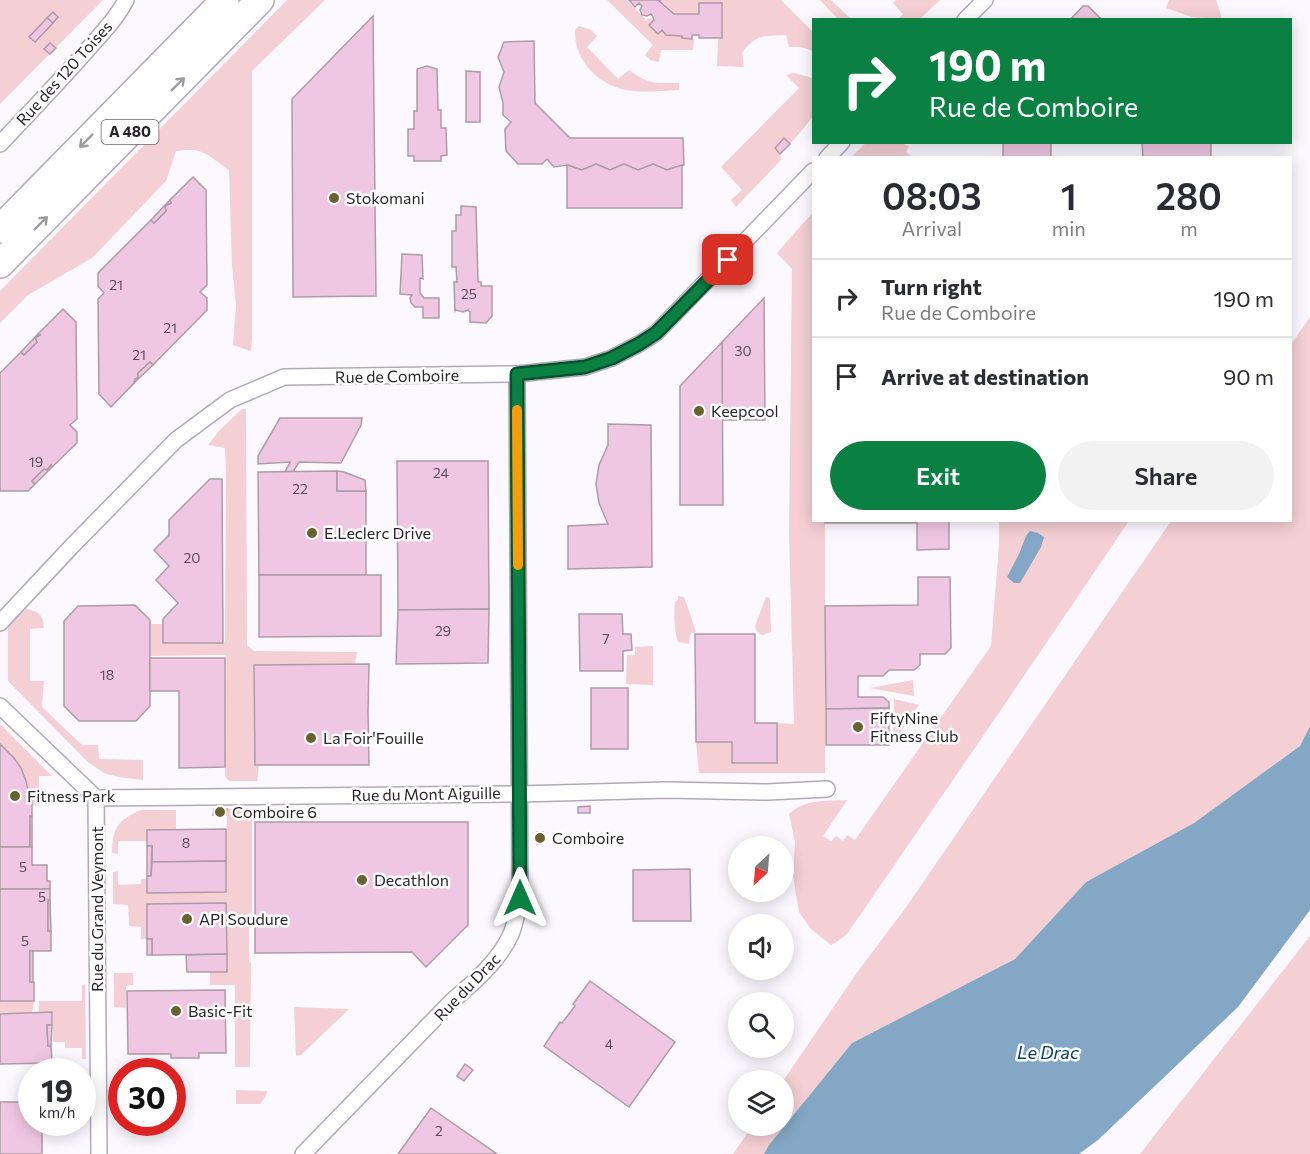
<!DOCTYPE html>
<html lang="en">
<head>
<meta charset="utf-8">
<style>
	body { margin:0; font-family:Commissioner,sans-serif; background:#f2f2f3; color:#2b2b33; height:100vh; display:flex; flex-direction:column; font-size:22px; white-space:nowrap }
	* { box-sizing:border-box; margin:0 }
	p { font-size:20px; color:#7c7c81 }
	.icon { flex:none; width:33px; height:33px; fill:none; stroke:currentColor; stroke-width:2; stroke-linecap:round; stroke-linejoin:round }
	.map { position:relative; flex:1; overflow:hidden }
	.drawer { position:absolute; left:812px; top:156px; width:480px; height:366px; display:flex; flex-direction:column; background:#fff; border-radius:0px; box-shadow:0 3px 15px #0003 }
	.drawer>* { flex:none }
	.hud { position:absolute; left:812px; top:18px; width:480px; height:126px; border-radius:0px; box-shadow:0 3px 15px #0003; background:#0b8043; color:#fff; overflow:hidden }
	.needle { width:39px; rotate:206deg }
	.controls { position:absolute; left:728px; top:836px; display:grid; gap:12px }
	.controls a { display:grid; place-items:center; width:66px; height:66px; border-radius:50%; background:#fff; box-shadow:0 3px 15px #0003; font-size:30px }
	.speed { position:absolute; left:18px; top:1058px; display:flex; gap:12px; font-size:30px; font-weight:700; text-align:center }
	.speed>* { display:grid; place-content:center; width:78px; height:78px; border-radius:50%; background:#fff; box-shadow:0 3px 15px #0003; line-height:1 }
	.speed small { font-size:15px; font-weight:400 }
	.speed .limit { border:9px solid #d22; background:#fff; color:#111 }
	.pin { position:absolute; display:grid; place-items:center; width:51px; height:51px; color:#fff; margin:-26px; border-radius:12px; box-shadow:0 3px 9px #0006 }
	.me { position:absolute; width:66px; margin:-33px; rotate:0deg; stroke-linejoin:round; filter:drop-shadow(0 0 4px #0008) }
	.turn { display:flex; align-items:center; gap:21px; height:126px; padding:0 18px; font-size:27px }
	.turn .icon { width:78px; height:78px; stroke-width:2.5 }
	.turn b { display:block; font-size:42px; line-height:51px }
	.eta { display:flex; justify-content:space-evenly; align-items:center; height:102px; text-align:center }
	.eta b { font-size:36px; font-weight:600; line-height:42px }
	.action { display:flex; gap:12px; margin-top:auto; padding:12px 18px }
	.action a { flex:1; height:69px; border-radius:36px; background:#0b8043; color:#fff; font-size:24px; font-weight:600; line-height:69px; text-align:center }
	.action a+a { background:#f2f2f3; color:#2b2b33 }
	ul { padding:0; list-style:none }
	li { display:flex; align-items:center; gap:18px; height:78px; padding:0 18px; border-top:2px solid #e1e1e2 }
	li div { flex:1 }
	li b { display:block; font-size:22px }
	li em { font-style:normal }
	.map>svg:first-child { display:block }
	.green { fill:#f4cfd4 }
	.water { fill:#83a7c5 }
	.building { fill:#f0c7e3; stroke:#ad9ca7; stroke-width:1.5 }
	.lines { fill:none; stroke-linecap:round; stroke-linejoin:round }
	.minor-casing { stroke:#b1a9ba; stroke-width:18 }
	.motorway-casing { stroke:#b1a9ba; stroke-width:30 }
	.minor { stroke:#fff; stroke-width:15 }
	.motorway { stroke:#fff; stroke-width:27 }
	.oneway { stroke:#9e9ca0 }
	.route-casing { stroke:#07532c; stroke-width:15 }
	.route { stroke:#0b8043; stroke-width:10 }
	.slow { stroke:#f59e0b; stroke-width:10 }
	.poi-dot { fill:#68622e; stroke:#fff; stroke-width:2 }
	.labels { text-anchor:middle; stroke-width:5; stroke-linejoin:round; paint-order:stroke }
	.number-label { font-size:14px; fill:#594d59 }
	.shield { fill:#fff; stroke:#68666b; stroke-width:1.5 }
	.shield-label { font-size:15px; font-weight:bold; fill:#27242b }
	.street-label { font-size:16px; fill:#27242b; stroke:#fff }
	.poi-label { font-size:16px; fill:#27242b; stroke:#fff; text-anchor:start }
	.water-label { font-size:18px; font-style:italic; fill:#04436a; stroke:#fff }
</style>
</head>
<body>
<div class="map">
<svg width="1310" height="1154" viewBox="0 0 1310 1154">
	<rect width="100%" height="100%" fill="#fbf8ff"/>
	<g class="green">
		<polygon points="0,0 103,0 0,104"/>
		<path d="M 287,0 L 325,0 L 252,71 L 252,339 L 251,351 L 233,345 L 236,305 L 232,266 L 229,170 C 207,155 205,147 176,151 L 166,181 L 92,258 L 28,295 L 0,323 L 0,291 Z"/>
		<polygon points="607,0 627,0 646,20 650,18 653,21 658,34 662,30 666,35 682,36 683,38 694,39 693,50 661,50 659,62 650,60 645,55 653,45"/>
		<path d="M 661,0 L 781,0 L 813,32 L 813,51 L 801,47 L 789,47 L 786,35 C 764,36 755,34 742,53 L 744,67 L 717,66 L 718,41 L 718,38 L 722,37 L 722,3 L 699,3 L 699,14 L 674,14 L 659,1 Z"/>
		<polygon points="820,0 831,0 851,19 838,19"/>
		<polygon points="896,0 940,0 920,19 897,20 903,14 893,3"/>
		<polygon points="1169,0 1216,0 1222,19 1192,17 1166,8"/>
		<path d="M 579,26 L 591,30 L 597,36 L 587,47 L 618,79 L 629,70 C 649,85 655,83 679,83 L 679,90 C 662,91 643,93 626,90 C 597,84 574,60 575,30 Z"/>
		<polygon points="794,73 812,78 813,117 790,144 784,139 775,148 780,154 781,160 736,207 731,200 742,190 721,167 799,88 786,75"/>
		<polygon points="866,143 903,143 909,147 906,152 912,157 851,157"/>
		<polygon points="813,212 813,520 825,521 825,773 699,773 696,742 732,742 732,763 777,763 777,723 794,724 789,534 792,269 777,253"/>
		<polygon points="1310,317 1310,726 1300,746 1194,823 1086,882 1015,959 852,1043 769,1145 764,1154 733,1154 753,1125 783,1125 783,1081 856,974 907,906 1171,521 1290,520 1290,346"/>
		<polygon points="242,409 246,409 247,645 254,651 357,652 355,664 254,665 255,765 259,766 257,781 229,781 225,776 226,655 150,656 150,624 163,624 223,643 225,642 226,474 225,448 208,445 219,431"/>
		<path d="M 999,521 L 1129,521 L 992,723 L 847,934 L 835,943 L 831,945 L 811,929 L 799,912 L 793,876 L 795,842 L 789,814 C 804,799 827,801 847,800 L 823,836 L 831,841 L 836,836 L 843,841 L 847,835 L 855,840 L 991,646 L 999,545 Z"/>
		<path d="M 678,596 L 683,597 L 685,599 L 696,632 L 690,634 L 689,644 L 678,642 C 674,629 674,616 675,602 L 678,600 Z"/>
		<polygon points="766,597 770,598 771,632 762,635 757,632 755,626"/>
		<path d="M 26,609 C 39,611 43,615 44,628 L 30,629 L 30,681 L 44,681 L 42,707 L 82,745 L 98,745 L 99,759 L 143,760 L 143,780 L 118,777 L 104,773 L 88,762 L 8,681 L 8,625 Z"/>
		<polygon points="653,646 653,685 626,684 627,655 635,655 635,647"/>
		<polygon points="913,680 914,696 870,688"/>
		<polygon points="894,699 919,705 893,743"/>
		<path d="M 0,724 L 52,776 L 39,776 L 39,806 L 32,805 L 32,796 L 29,795 C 25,772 17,760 0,744 Z"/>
		<polygon points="276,808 275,820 252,820 252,912 249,913 249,962 251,963 250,1067 235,1067 235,985 210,985 210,972 227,971 226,904 147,904 147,939 141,939 141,927 129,926 128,905 113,904 113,872 118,871 118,885 141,884 141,879 147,879 147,893 226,892 227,809"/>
		<path d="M 141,810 L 176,810 L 176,830 L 147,830 L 147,841 L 118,841 L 118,854 L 112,853 C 113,827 117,821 141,810 Z"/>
		<polygon points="1310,936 1310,1154 1140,1154"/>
		<polygon points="114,973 133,973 133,985 126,986 126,1008 114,1007"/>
		<polygon points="85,984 86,1059 82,1059 82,1048 65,1048 65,1042 53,1042 53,1013 39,1013 39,1001 82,1001 82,985"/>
		<polygon points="0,1001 31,1000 34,1001 32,1013 0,1013"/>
		<polygon points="294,1007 349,1009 301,1055 296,1056"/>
		<polygon points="236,1090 267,1091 266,1096 260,1104 236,1104"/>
	</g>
	<g class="water">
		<polygon points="1030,531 1038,533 1044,537 1041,547 1020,583 1014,583 1007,577 1019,554 1026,536"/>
		<polygon points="1310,726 1310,910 1238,1007 1098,1140 1079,1154 764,1154 769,1145 852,1043 1015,959 1086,882 1194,823 1300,746"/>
	</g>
	<g class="building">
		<polygon points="629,0 661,0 659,1 674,14 699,14 699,3 722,3 722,38 699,38 699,35 692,35 692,39 682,38 682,36 666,35 662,30 658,34 649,25 654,20 653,17 651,14 647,16 642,15 640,10 642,6 639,3 635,7"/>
		<polygon points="1083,6 1088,6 1102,20 1070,20"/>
		<polygon points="53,12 58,17 53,23 47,18"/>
		<polygon points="373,16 376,296 293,297 292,99"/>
		<polygon points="47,18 53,23 35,42 29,37"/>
		<polygon points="534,41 535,103 570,138 683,138 684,165 667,170 653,164 638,170 624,164 610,170 596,164 582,170 568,165 554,167 547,159 542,164 518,164 506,151 505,129 511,122 503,115 503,103 499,87 504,72 498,57 504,42"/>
		<polygon points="50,43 56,48 50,54 44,49"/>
		<polygon points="427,66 437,69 438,110 441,110 441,128 446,128 447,155 441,156 441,161 414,161 414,156 408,156 408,129 414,129 414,111 417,111 417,69"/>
		<polygon points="466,71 480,72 480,122 466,122"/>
		<polygon points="784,138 790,144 780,154 775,148"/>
		<rect x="1003" y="142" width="48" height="16"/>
		<polygon points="1142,142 1211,142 1211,158 1143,158"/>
		<polygon points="596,164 610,170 624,164 638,170 653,164 667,170 682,165 682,208 567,208 567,165 582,170"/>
		<polygon points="193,177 206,190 207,285 200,292 207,298 207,310 153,365 150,362 138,373 138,378 135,379 134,383 111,407 99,394 98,299 104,293 98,286 98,273 151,220 154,223 166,211 165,206 171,203 170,200"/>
		<polygon points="170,200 171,203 165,206 166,211 154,223 151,220"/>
		<polygon points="461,206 476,207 478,282 481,282 481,286 492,286 492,316 486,323 470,322 470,312 468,310 463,312 456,310 455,311 454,282 457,282 456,267 452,267 452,231 456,231 456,215 461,215"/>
		<polygon points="402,254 422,255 423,279 420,278 420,293 424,298 439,298 439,318 423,318 423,307 415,307 411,303 410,298 412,295 400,294"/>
		<polygon points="764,298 765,420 722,420 722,342"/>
		<polygon points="63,309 76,322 77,419 70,425 77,432 77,443 52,467 51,465 47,470 44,469 32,481 35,484 28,491 0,491 0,373 21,352 24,355 37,342 35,338 40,335 38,334"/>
		<polygon points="38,334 40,335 35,338 37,342 24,355 21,352"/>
		<polygon points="722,342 723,505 680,505 680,386"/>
		<polygon points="150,362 153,365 134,383 135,379 138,378 138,373"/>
		<polygon points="280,418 362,418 361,425 341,463 299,462 293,472 285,472 290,462 258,464 258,456"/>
		<polygon points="608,424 651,425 652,567 568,569 568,526 608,524 599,503 596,484 599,465 608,445"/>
		<polygon points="397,461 488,461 489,609 398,610"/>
		<polygon points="51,465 52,467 35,484 32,481 44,469 47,470"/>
		<polygon points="337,471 337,491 366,491 366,575 259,575 258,472"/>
		<polygon points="337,471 344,472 365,480 366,491 337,491"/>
		<polygon points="210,479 222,479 223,643 163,643 163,619 178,603 156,580 169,566 154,550 169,535 169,520"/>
		<polygon points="825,520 949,520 949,549 917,550 917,523 825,523"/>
		<polygon points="259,575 381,575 381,636 259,637"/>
		<polygon points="918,577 950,577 951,648 945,654 920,654 920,665 914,670 889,670 883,676 858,676 858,697 883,697 889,702 889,708 826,709 825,606 918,605"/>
		<polygon points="135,605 150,620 150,706 136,721 79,721 64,706 64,621 78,606"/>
		<polygon points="489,609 488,663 396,664 398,610"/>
		<polygon points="579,614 622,614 623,634 631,634 632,650 623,651 623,671 580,671"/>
		<polygon points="695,634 755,634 755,723 777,723 777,763 732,763 732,742 696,742"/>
		<polygon points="150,658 225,658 225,767 179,768 179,691 150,691"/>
		<polygon points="369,664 368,712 369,765 255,765 254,665"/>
		<rect x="591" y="688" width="37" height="61"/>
		<polygon points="889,708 889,745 826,745 826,709"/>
		<polygon points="0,744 14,758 21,768 26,781 29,795 32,796 32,816 30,816 30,847 0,847"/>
		<polygon points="590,806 590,813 578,813 578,807"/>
		<polygon points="214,809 227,809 226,815 213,815"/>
		<rect x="30" y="816" width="2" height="31"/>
		<polygon points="255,822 468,822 468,925 426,967 412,952 255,953"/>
		<polygon points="226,829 226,861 152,862 152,846 147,846 147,830"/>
		<polygon points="537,832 543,832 542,844 537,844"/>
		<polygon points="147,846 152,846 151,876 147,876"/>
		<polygon points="0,847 32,847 32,865 47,865 47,881 50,881 50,889 0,889"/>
		<polygon points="226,861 226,892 147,893 147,876 151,876 152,862"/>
		<polygon points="690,869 691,921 633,921 633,870"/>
		<polygon points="0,889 50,889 50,900 48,900 48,931 51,931 51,951 30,951 30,982 34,982 34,1001 0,1001"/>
		<polygon points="48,900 50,900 51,931 48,931"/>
		<polygon points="226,903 227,954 152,955 152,939 147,939 147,904"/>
		<rect x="147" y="939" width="5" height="16"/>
		<rect x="30" y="951" width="3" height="31"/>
		<polygon points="227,954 227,972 187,972 186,955"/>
		<polygon points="590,981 675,1042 629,1107 544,1046 560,1022 562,1023 575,1006 573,1004"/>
		<polygon points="225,990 226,1053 199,1053 199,1058 171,1058 171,1054 128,1054 127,991"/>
		<polygon points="52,1012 52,1025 47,1025 48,1046 51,1046 52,1063 0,1064 0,1014"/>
		<polygon points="47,1025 52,1025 51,1046 48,1046"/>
		<polygon points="465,1064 473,1070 464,1081 457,1076"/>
		<polygon points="0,1102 32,1102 32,1122 42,1122 42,1154 0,1154"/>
		<polygon points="431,1108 497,1154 398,1154"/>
	</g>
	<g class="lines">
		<g class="minor-casing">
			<g id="minor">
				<polyline points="965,20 985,0"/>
				<path d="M 0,144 C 30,112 60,81 89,48 C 102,33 117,18 126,0"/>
				<polyline points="827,158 842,142"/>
				<polyline points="0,623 72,546 176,440 230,400 284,377 517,374 585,367 612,358 639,344 656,333 813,171"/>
				<polyline points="0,706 96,798 99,1154"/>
				<polyline points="96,798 520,794 667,790 768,792 827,789"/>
				<path d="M 303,1154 L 452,1001 C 473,983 500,960 511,934 C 516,923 517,909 520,898 L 517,374"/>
			</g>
		</g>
		<g class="motorway-casing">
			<g id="motorway">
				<polyline points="0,229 225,0"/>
				<polyline points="0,264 260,0"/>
			</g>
		</g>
		<use href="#minor" class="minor"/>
		<use href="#motorway" class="motorway"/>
	</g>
	<defs><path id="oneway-shaft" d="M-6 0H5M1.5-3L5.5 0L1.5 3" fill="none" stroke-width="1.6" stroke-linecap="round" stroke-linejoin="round" transform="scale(1.5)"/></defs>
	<g class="oneway">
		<use href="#oneway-shaft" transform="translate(178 84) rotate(-45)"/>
		<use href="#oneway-shaft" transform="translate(86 141) rotate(135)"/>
		<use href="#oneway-shaft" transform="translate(41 223) rotate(-45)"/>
	</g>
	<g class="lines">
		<g class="route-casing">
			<polyline id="route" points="520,898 517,374 585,367 612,358 639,344 656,333 728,260"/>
		</g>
		<use href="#route" class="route"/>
		<polyline class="slow" points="517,410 518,565"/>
	</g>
	<g class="poi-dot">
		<circle cx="334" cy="198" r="6"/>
		<circle cx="699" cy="411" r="6"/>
		<circle cx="312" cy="533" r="6"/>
		<circle cx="858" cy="727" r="6"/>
		<circle cx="311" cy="738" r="6"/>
		<circle cx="15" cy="796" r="6"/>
		<circle cx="220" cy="812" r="6"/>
		<circle cx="540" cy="838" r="6"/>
		<circle cx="362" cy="880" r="6"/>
		<circle cx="187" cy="919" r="6"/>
		<circle cx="176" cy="1011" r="6"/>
	</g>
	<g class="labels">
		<g class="number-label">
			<text x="116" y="290">21</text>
			<text x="469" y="299">25</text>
			<text x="170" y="333">21</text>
			<text x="743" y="356">30</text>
			<text x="139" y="360">21</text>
			<text x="36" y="467">19</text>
			<text x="441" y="478">24</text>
			<text x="300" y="494">22</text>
			<text x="192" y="563">20</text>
			<text x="443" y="636">29</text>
			<text x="606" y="644">7</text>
			<text x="107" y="680">18</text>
			<text x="186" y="848">8</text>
			<text x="23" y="872">5</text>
			<text x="42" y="902">5</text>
			<text x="25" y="946">5</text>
			<text x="609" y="1049">4</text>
			<text x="439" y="1136">2</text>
		</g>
		<rect class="shield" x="101.5" y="120" width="57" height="24" rx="4.5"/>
		<g class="shield-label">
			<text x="130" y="137">A 480</text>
		</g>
		<g class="street-label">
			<text transform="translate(64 73) rotate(-48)" y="6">Rue des 120 Toises</text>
			<text transform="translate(397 376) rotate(-1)" y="6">Rue de Comboire</text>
			<text transform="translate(426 794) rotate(-1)" y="6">Rue du Mont Aiguille</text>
			<text transform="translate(97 909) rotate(-90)" y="6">Rue du Grand Veymont</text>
			<text transform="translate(467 987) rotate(-46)" y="6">Rue du Drac</text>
		</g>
		<g class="poi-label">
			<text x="346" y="204">Stokomani</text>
			<text x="711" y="417">Keepcool</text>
			<text x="324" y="539">E.Leclerc Drive</text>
			<text x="870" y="724">FiftyNine<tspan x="870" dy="18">Fitness Club</tspan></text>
			<text x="323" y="744">La Foir'Fouille</text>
			<text x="27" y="802">Fitness Park</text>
			<text x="232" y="818">Comboire 6</text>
			<text x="552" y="844">Comboire</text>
			<text x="374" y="886">Decathlon</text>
			<text x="199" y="925">API Soudure</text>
			<text x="188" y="1017">Basic-Fit</text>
		</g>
		<g class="water-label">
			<text x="1048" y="1059">Le Drac</text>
		</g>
	</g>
</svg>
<div class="controls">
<a><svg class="needle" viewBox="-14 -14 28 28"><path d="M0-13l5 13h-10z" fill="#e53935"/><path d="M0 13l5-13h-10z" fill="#7c7c81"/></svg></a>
<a><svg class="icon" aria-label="sound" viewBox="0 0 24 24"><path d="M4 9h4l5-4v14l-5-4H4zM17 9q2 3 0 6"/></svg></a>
<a><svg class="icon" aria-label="search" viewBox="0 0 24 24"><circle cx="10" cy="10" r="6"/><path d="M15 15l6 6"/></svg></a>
<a><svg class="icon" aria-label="layers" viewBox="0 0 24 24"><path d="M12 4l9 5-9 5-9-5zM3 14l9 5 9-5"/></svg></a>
</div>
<div class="speed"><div>19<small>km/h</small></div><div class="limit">30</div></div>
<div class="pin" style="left:728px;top:260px;background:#d93025"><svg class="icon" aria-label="arrive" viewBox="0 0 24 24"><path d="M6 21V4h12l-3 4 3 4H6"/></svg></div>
<svg class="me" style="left:520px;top:898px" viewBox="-20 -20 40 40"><path d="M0-17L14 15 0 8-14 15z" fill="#0b8043" stroke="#fff" stroke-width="4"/></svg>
<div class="hud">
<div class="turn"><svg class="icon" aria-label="right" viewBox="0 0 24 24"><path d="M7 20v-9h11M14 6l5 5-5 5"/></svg><div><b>190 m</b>Rue de Comboire</div></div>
</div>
<section class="drawer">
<div class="eta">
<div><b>08:03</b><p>Arrival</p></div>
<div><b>1</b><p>min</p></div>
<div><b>280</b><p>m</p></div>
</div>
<ul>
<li><svg class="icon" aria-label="right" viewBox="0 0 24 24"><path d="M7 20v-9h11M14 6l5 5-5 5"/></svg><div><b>Turn right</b><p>Rue de Comboire</p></div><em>190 m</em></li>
<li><svg class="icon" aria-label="arrive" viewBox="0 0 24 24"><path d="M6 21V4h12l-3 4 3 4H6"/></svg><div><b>Arrive at destination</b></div><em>90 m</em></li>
</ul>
<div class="action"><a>Exit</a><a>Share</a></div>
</section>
</div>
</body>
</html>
